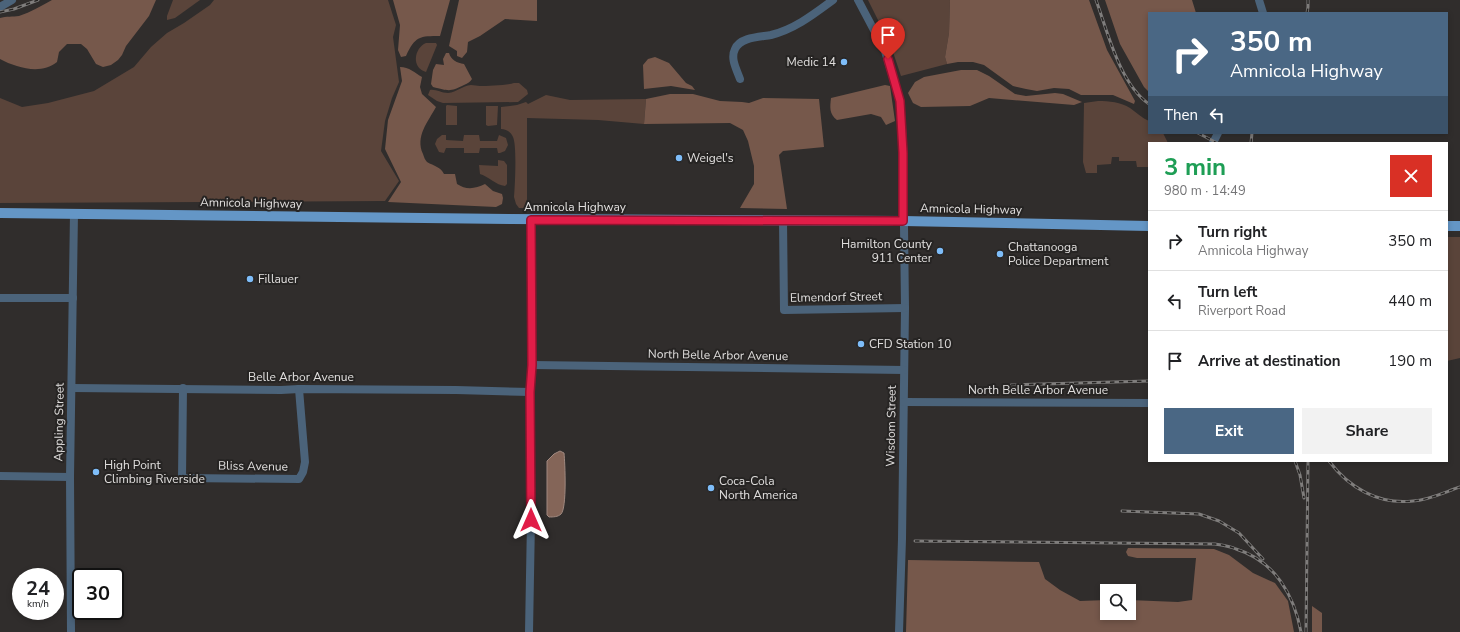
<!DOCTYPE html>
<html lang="en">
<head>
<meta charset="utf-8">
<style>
	body { margin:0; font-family:"Nunito Sans",sans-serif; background:#f2f2f2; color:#202124; height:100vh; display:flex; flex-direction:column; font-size:15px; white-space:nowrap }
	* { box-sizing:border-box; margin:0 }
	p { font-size:13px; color:#757577 }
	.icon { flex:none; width:22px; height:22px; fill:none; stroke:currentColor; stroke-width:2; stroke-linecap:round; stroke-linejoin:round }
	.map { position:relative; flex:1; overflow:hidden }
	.panel { position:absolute; left:1148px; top:142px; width:300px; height:320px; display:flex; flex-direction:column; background:#fff; border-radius:0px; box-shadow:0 2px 6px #0003 }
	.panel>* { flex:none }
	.top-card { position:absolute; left:1148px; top:12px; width:300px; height:122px; border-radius:0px; box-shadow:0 2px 6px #0003; background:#4a6784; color:#fff; overflow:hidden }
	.fabs { position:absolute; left:1100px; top:584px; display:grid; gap:8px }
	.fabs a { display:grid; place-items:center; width:36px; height:36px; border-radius:0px; background:#fff; box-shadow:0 2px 6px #0003; font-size:20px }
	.speed { position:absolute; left:12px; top:568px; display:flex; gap:8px; font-size:20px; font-weight:700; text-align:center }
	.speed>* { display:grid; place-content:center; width:52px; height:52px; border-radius:50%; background:#fff; box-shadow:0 2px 6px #0003; line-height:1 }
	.speed small { font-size:10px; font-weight:400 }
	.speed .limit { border:2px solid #111; border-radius:6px; background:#fff; color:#111 }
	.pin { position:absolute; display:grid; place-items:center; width:34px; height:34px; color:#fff; margin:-41px -17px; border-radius:50% 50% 50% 0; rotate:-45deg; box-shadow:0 0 4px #0007 }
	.pin .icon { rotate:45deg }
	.me { position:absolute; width:44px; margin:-22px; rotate:0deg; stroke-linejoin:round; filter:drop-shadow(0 0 3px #0008) }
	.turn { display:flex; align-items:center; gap:14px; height:84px; padding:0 16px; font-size:18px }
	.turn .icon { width:52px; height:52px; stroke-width:2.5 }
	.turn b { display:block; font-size:28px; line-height:34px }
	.then { display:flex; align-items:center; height:38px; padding:0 16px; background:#0003; gap:8px; font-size:15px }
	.round { display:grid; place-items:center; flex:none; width:42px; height:42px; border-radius:0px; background:#f2f2f2 }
	.headline { display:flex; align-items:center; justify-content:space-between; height:68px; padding:0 16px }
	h1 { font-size:24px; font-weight:700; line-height:30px; color:#1e9e55 }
	.button { display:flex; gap:8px; margin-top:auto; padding:8px 16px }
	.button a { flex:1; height:46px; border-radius:0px; background:#4a6784; color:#fff; font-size:16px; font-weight:700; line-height:46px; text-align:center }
	.button a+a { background:#f2f2f2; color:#202124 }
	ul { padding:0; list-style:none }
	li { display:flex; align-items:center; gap:12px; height:60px; padding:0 16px; border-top:1px solid #e0e0e0 }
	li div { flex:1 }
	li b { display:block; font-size:15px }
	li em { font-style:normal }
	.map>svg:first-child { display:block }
	.green { fill:#5a443a }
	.forest { fill:#76584b }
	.water { fill:#846558; stroke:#a08980 }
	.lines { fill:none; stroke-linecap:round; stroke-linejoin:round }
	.minor { stroke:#4b637a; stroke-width:8 }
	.major { stroke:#6496c6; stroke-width:10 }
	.rail-casing { stroke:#7f7d7c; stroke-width:3 }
	.rail { stroke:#262423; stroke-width:1.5; stroke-dasharray:4.5; stroke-linecap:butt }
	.route-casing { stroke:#92132f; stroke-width:10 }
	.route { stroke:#e11d48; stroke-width:7 }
	.poi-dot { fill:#7ebdf9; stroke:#262423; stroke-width:1.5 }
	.labels { text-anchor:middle; stroke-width:4; stroke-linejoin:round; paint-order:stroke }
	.poi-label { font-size:12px; fill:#e0dedd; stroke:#262423; text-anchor:start }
	.street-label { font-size:12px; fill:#e0dedd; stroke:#262423 }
</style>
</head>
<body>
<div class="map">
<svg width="1460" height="632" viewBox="0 0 1460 632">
	<rect width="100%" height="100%" fill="#302d2c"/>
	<g class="green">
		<polygon points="173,0 200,0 175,18 167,20 167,16"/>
		<polygon points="214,0 388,0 396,25 393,37 399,82 392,98 385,121 381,151 399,181 385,201 0,203 0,98 22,107 48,103 94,91 134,67 151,47 167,33 184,23 210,5"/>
		<polygon points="868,0 950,0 949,33 945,57 947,64 901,76 891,46"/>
		<path d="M 426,43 L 436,43 L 437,45 L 426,72 C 411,68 414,48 426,43 Z"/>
		<path d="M 514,83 L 519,83 L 527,90 L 528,94 L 518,102 L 443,103 L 437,101 L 428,95 L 430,90 C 436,89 441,93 448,93 C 457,92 462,86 471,85 C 474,85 477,86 480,86 C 487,86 508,85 514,83 Z"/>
		<path d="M 546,95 L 570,100 L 646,99 L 644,124 L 598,120 L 527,118 L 527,199 L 526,206 L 524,208 L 519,208 L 516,204 L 514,197 C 515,186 517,145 513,137 C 511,132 506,129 501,129 L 501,107 L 517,105 L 526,102 L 528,104 Z"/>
		<path d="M 1098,101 C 1109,101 1121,102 1130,108 C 1137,113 1142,118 1149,121 L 1149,133 L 1163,133 L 1168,143 L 1149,143 L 1149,167 L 1137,167 L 1136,161 L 1119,161 L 1119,157 L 1112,157 L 1111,164 L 1097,165 L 1097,173 L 1086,173 L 1083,162 L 1084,103 Z"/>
		<polygon points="447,105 457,106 457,125 446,125 446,106"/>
		<polygon points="486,106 498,106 497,125 488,126 486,125"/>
		<polygon points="442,135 446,135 446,140 463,141 464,135 479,135 480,141 497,141 499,135 506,138 508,145 505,151 500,153 498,153 497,148 480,148 479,153 464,153 464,148 446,148 444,153 439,152 435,144 437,139"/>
		<path d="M 498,160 L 504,161 L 507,165 L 507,184 L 505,186 C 496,185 489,177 480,174 L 479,165 L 498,166 Z"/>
		<polygon points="1447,237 1460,237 1460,358 1447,361"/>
	</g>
	<g class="forest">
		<path d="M 52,0 L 156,0 L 149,16 L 126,46 L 122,55 L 118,60 L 111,65 L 103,67 L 96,64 L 87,49 L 81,44 L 67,44 L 59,52 L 57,62 C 41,75 17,68 0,59 L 0,18 C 6,16 13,17 19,16 C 31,12 41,6 52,0 Z"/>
		<path d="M 393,0 L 450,0 L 440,36 C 420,36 415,36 406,56 L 401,57 L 398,50 L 400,25 Z"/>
		<polygon points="459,0 537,0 537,21 505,19 480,36 468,42 467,52 462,58 457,56 457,51 449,46"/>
		<polygon points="950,0 1089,0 1107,50 1135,101 1134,104 1113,95 1081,95 1069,89 1054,88 1037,91 1026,89 1013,86 984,65 973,62 958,62 947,64 945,57 949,33"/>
		<polygon points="1105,0 1192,0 1196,13 1149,13 1149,92 1144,87 1120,44"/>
		<path d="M 446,53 L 449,53 C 451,60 457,63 464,64 L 472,79 C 470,82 468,83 464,85 C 450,92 449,91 433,87 L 431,84 L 433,70 L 436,64 L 444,65 L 443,59 Z"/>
		<polygon points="655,57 669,63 686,83 692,86 695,90 671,86 644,89 643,65 648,59"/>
		<path d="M 400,67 C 409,67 415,73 422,77 L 420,87 L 422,94 L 436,107 C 428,122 415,136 423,154 C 424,157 425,160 427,162 C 434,166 441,167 444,174 L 455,174 L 457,184 C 466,190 475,189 485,184 L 493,191 L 502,194 L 503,198 L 502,204 L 496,207 L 388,202 L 401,182 L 385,149 L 388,120 L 402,81 Z"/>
		<polygon points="961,70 977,70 989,76 1015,94 1026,96 1055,93 1063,94 1082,102 1074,105 989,98 970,106 921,107 913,103 908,93 915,82 924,77"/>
		<path d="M 885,85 L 890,86 L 895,121 L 886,125 L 881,117 L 871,114 L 837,120 C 829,114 830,107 831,98 Z"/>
		<polygon points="670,94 693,94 720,101 742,102 749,103 763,98 819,99 824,147 783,151 779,155 787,209 740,208 754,184 754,166 748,141 743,130 730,123 644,124 646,99"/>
		<polygon points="1128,548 1214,549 1229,555 1253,573 1275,583 1288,601 1294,632 906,632 908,560 1039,562 1045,579 1060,590 1080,601 1107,600 1107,613 1129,613 1129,600 1178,602 1192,600 1196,558 1137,558 1128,556 1126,552"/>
		<polygon points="1312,606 1322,613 1322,632 1312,632"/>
	</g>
	<path class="water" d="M 560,451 L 564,453 C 565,463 567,508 561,514 C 558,517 553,517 549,517 L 547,515 L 547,461 L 554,454 Z"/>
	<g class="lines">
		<g class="minor">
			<polyline points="858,0 885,51 900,101 903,143 905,308 902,539 899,632"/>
			<polyline points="1259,0 1263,13"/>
			<polyline points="0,7 12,0"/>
			<path d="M 740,79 C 737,70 730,59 735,49 C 740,37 760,37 771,35 C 795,29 814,14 833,0"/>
			<polyline points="1213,143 1218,133"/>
			<polyline points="783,220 784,310 905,308"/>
			<polyline points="0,298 73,298"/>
			<polyline points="532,365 904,370"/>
			<polyline points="72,388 281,390 299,389 456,390 530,392"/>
			<polyline points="183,388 182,478 299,479 303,472 305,462 299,389"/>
			<polyline points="904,402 1149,403"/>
			<polyline points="0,476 70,477"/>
			<polyline points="71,632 70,477 74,213"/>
			<polyline points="529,632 531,520 530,392 532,365 531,220"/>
		</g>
		<g class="major">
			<polyline points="0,213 509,219 903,221 1149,226"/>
			<polyline points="1447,226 1460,226"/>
		</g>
		<g class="rail-casing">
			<g id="rail">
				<path d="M 1096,0 C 1108,33 1120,84 1149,104"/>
				<polyline points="0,12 14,9 38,0"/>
				<polyline points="1307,13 1308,7 1308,0"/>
				<polyline points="1198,133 1217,143"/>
				<polyline points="1251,143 1252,133"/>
				<polyline points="1011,385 1149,381"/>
				<polyline points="1295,461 1300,475 1304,498"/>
				<path d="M 1329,461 C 1349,488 1379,505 1413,501 C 1429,500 1445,492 1460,487"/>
				<polyline points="1122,511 1199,514 1219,521 1239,533 1263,559"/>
				<path d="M 915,541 L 1215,544 C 1222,545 1230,546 1236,549 C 1275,561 1294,595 1301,632"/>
				<polyline points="1306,632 1308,461"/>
			</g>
		</g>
		<use href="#rail" class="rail"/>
	</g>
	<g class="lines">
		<g class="route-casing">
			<polyline id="route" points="531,520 530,392 532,365 531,220 903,221 903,153 900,101 888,59"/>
		</g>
		<use href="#route" class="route"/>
	</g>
	<g class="poi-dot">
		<circle cx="844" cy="62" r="4"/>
		<circle cx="679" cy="158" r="4"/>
		<circle cx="940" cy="251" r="4"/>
		<circle cx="1000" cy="254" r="4"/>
		<circle cx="250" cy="279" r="4"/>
		<circle cx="861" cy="344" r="4"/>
		<circle cx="96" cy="472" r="4"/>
		<circle cx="711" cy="488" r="4"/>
	</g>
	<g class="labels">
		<g class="poi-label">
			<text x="836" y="66" text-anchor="end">Medic 14</text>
			<text x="687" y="162">Weigel's</text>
			<text x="932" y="248" text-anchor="end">Hamilton County<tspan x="932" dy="14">911 Center</tspan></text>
			<text x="1008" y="251">Chattanooga<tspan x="1008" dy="14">Police Department</tspan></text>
			<text x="258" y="283">Fillauer</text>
			<text x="869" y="348">CFD Station 10</text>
			<text x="104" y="469">High Point<tspan x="104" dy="14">Climbing Riverside</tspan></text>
			<text x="719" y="485">Coca-Cola<tspan x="719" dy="14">North America</tspan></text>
		</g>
		<g class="street-label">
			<text transform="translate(251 203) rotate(1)" y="4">Amnicola Highway</text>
			<text x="575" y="211">Amnicola Highway</text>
			<text transform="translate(971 209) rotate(1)" y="4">Amnicola Highway</text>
			<text transform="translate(836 297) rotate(-1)" y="4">Elmendorf Street</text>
			<text transform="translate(718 355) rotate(1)" y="4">North Belle Arbor Avenue</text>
			<text x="301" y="381">Belle Arbor Avenue</text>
			<text x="1038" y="394">North Belle Arbor Avenue</text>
			<text transform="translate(59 422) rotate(-89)" y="4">Appling Street</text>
			<text transform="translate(891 426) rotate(-89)" y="4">Wisdom Street</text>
			<text transform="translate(253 466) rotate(1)" y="4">Bliss Avenue</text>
		</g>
	</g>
</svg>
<div class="fabs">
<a><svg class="icon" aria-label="search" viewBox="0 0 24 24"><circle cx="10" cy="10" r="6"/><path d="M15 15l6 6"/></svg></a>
</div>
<div class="speed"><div>24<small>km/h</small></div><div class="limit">30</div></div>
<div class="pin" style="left:888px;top:59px;background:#d93025"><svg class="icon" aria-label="arrive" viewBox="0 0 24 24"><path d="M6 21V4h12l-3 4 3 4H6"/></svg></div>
<svg class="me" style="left:531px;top:520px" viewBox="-20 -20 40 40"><path d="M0-17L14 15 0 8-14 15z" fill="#e11d48" stroke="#fff" stroke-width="4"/></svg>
<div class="top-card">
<div class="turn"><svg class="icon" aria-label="right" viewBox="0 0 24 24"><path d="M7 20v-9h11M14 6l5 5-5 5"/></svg><div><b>350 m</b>Amnicola Highway</div></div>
<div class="then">Then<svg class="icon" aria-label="left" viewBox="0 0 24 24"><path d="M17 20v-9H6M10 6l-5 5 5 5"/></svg></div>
</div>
<section class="panel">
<div class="headline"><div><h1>3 min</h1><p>980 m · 14:49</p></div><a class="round" style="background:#d93025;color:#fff"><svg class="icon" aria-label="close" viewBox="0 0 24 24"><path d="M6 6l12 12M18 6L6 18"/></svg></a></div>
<ul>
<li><svg class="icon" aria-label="right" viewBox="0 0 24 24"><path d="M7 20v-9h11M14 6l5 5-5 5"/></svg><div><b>Turn right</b><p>Amnicola Highway</p></div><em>350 m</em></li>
<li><svg class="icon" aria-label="left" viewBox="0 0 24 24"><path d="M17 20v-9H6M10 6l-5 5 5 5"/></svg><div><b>Turn left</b><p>Riverport Road</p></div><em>440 m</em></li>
<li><svg class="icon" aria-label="arrive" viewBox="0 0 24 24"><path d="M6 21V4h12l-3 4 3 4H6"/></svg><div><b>Arrive at destination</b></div><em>190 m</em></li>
</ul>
<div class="button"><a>Exit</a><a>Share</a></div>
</section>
</div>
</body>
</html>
